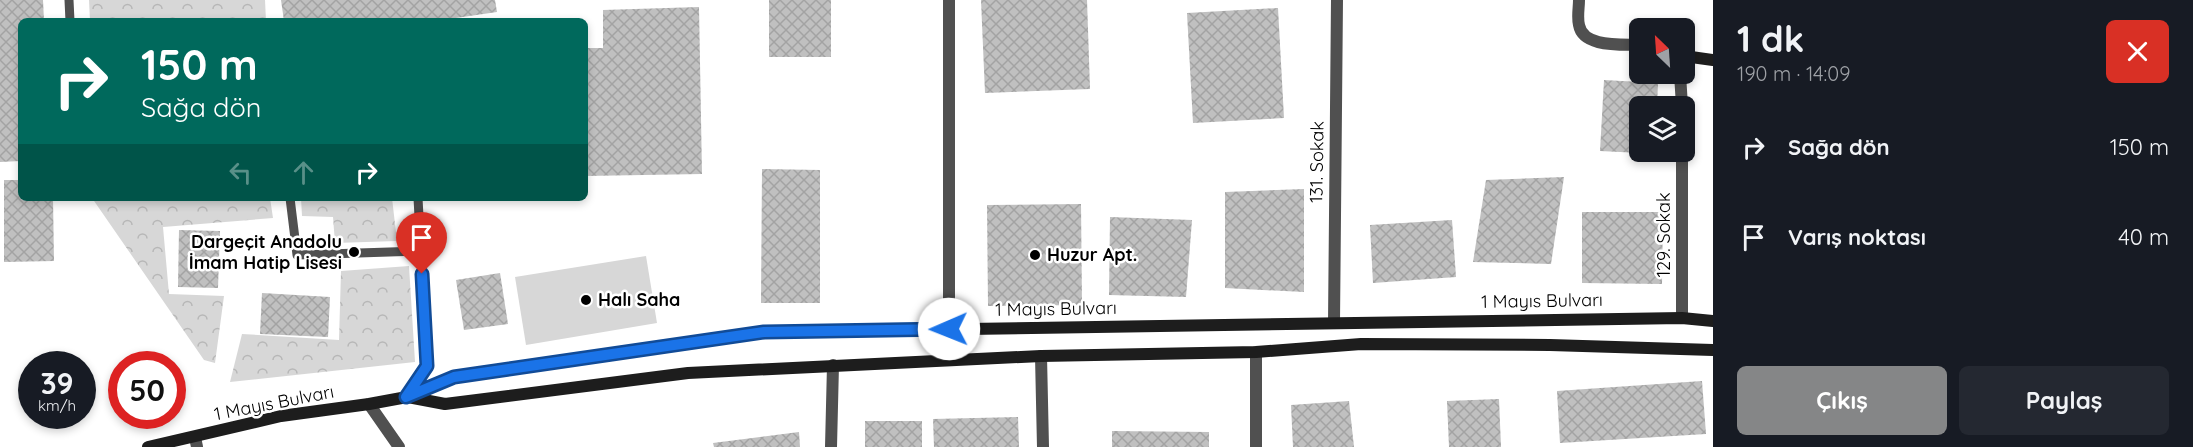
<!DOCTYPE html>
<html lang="tr">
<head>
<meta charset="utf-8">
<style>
	body { margin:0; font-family:Quicksand,sans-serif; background:#242831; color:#f1f3f6; height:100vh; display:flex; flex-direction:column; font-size:22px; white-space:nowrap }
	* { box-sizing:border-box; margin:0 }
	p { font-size:20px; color:#9ea1a6 }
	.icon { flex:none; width:33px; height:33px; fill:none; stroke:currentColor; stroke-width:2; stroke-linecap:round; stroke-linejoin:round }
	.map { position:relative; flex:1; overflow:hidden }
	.panel { display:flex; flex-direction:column; background:#171b24; width:480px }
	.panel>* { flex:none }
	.hud { position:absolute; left:18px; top:18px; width:570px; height:183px; border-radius:9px; box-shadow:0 3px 9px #0003; background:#00695c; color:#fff; overflow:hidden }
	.needle { width:39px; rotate:335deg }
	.controls { position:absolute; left:1629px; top:18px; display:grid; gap:12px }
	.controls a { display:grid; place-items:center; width:66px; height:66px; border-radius:9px; background:#171b24; box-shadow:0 3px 9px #0003; font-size:30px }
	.speed { position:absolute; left:18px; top:351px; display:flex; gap:12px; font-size:30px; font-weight:700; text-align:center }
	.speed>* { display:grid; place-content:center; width:78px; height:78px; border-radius:50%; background:#171b24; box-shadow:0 3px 9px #0003; line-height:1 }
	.speed small { font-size:15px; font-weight:400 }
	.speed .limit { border:9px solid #d22; background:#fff; color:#111 }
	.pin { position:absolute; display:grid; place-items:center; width:51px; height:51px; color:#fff; margin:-62px -26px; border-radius:50% 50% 50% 0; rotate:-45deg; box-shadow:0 0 6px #0007 }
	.pin .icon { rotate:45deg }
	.me { position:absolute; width:66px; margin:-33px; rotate:269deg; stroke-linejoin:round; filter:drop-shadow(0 0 4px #0008) }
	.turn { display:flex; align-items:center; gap:21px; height:126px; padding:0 24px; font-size:27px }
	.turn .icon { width:78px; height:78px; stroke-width:2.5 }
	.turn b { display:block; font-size:42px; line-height:51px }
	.lanes { display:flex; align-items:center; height:57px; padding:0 24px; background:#0003; justify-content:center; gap:30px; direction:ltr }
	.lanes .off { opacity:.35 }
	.round { display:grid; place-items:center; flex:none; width:63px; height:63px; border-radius:9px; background:#242831 }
	.head { display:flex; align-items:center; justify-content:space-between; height:102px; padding:0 24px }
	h1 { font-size:36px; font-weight:700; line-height:45px }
	.cta { display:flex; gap:12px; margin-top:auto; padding:12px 24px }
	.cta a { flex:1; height:69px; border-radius:9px; background:#858687; color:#fff; font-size:24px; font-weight:700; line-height:69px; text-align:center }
	.cta a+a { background:#242831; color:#f1f3f6 }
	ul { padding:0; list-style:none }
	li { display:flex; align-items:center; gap:18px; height:90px; padding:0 24px }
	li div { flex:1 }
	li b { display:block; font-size:22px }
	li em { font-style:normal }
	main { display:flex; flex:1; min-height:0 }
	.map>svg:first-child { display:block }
	.forest { fill:url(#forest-crowns) }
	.garden { fill:#d7d7d7 }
	.building { fill:url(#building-cross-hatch) }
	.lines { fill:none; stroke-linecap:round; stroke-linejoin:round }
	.lane { stroke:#505050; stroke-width:9 }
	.street { stroke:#505050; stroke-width:12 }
	.secondary { stroke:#1d1d1d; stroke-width:12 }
	.route-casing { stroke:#114b97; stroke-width:15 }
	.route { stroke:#1a73e8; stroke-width:10 }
	.poi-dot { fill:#000; stroke:#fff; stroke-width:2 }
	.labels { text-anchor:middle; stroke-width:5; stroke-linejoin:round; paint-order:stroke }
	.street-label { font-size:18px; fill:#000; stroke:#fff }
	.poi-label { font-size:18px; font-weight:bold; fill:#000; stroke:#fff; text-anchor:start }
</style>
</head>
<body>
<main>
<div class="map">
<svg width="1713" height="447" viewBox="0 0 1713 447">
	<defs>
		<pattern id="forest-crowns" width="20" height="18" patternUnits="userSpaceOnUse" patternTransform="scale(1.5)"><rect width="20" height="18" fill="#d7d7d7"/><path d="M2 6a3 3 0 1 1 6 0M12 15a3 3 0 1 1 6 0" fill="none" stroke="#b7b7b7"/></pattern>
		<pattern id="building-cross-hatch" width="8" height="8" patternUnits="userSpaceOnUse" patternTransform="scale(1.5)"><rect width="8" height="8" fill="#c0c0c0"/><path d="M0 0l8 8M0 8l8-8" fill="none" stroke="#a3a3a3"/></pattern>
	</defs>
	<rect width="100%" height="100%" fill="#fff"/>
	<g class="forest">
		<polygon points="89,0 265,0 266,21 90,21"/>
		<polygon points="92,198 270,198 273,218 163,227 169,294 224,296 215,363 204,360"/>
		<polygon points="301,198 392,198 397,241 335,243 333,217 302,216"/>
		<polygon points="409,266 415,362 230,382 242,334 339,340 341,271"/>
	</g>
	<polygon class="garden" points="646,256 657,323 526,345 515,277"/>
	<g class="building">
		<polygon points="0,0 43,0 44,21 21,21 21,161 0,162"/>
		<polygon points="281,0 495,0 497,12 435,21 362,21 361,18 342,21 284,21"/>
		<rect x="769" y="0" width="62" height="57"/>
		<polygon points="981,0 1087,0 1090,89 985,93"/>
		<polygon points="699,7 702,174 585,176 585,48 603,48 603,10"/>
		<polygon points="1278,8 1284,118 1193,123 1187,13"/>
		<polygon points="1604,80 1658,83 1657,106 1640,106 1640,153 1600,151"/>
		<polygon points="762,169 820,170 820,303 761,303"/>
		<polygon points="1564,177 1551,264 1473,262 1486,180"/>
		<polygon points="4,180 21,180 21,198 53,198 54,261 4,262"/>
		<polygon points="1304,189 1304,292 1225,288 1225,192"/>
		<polygon points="1081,204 1082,305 988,306 987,205"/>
		<polygon points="1582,212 1663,212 1662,284 1582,283"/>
		<polygon points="1110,217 1192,220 1186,297 1109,295"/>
		<polygon points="1452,220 1456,277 1373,283 1370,225"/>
		<polygon points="179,230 220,231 218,288 178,287"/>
		<polygon points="500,273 508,324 464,330 456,280"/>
		<polygon points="262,293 330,297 328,337 260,334"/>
		<polygon points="1702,381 1706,434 1560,443 1557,391"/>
		<polygon points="1499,399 1501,447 1449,447 1447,401"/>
		<polygon points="1349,401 1354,447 1293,447 1291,405"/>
		<polygon points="1018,417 1019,447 934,447 933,419"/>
		<rect x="865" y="421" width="57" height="26"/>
		<polygon points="1112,431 1209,432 1209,447 1112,447"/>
		<polygon points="799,432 800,447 714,447 713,443"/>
	</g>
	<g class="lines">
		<g class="lane">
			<polyline points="69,0 70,21"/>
			<polyline points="290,198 297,255 420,251"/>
			<polyline points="407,397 427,366 418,198"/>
		</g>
		<g class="street">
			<polyline points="949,0 949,329"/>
			<path d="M 1579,0 C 1579,8 1577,17 1579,25 C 1583,48 1622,44 1640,45"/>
			<polyline points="1680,74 1682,106"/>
			<polyline points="1682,318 1682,152"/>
			<polyline points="1334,323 1337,0"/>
			<polyline points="1256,352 1256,447"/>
			<polyline points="1041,356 1043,447"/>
			<polyline points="369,404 399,447"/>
			<polyline points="195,437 197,447"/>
			<polyline points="831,447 833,365"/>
		</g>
		<g class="secondary">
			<polyline points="1684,56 1713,60"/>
			<polyline points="408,397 445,404 688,373 1041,356 1256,352 1361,344 1550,345 1713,350"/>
			<polyline points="148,447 281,416 369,404 407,397 454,377 764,332 1682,318 1713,321"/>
		</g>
	</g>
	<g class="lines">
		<g class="route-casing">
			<polyline id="route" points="422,274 427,366 406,397 454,377 764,332 949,329"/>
		</g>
		<use href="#route" class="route"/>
	</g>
	<g class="poi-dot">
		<circle cx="354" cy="252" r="6"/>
		<circle cx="1035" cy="255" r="6"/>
		<circle cx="586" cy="300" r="6"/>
	</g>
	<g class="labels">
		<g class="street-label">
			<text transform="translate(1317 162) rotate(-89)" y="6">131. Sokak</text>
			<text transform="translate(1664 235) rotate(-90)" y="6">129. Sokak</text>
			<text transform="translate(1542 301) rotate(-1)" y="6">1 Mayıs Bulvarı</text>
			<text transform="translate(1056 309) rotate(-1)" y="6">1 Mayıs Bulvarı</text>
			<text transform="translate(274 403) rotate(-11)" y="6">1 Mayıs Bulvarı</text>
		</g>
		<g class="poi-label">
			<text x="342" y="248" text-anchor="end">Dargeçit Anadolu<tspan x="342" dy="21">İmam Hatip Lisesi</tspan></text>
			<text x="1047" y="261">Huzur Apt.</text>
			<text x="598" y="306">Halı Saha</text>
		</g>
	</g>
</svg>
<div class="controls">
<a><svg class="needle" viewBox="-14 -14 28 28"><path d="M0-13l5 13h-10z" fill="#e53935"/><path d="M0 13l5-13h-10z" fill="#9ea1a6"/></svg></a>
<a><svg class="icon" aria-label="layers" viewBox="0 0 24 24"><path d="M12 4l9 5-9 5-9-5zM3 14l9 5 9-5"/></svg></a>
</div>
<div class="speed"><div>39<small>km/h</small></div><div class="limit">50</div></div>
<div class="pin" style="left:422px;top:274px;background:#d93025"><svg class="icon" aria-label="arrive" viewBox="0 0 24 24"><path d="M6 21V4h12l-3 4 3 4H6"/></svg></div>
<svg class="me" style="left:949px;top:329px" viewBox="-20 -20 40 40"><circle r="19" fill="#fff"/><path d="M0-13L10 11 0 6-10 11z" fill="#1a73e8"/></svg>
<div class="hud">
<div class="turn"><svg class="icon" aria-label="right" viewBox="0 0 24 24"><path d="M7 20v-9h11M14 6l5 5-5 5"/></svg><div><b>150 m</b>Sağa dön</div></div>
<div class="lanes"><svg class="icon off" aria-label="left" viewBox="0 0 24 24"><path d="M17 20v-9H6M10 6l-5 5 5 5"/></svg><svg class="icon off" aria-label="ahead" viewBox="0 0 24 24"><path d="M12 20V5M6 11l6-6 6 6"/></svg><svg class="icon" aria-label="right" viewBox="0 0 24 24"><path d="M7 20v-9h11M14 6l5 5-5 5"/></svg></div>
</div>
</div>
<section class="panel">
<div class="head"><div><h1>1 dk</h1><p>190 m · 14:09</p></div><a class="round" style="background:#d93025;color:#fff"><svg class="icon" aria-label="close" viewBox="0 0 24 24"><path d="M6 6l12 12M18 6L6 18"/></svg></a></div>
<ul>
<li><svg class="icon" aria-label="right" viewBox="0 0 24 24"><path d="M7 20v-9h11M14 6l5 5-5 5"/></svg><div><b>Sağa dön</b></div><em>150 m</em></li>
<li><svg class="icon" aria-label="arrive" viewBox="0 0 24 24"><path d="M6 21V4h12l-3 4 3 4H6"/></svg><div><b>Varış noktası</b></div><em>40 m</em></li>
</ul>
<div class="cta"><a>Çıkış</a><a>Paylaş</a></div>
</section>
</main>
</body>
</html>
